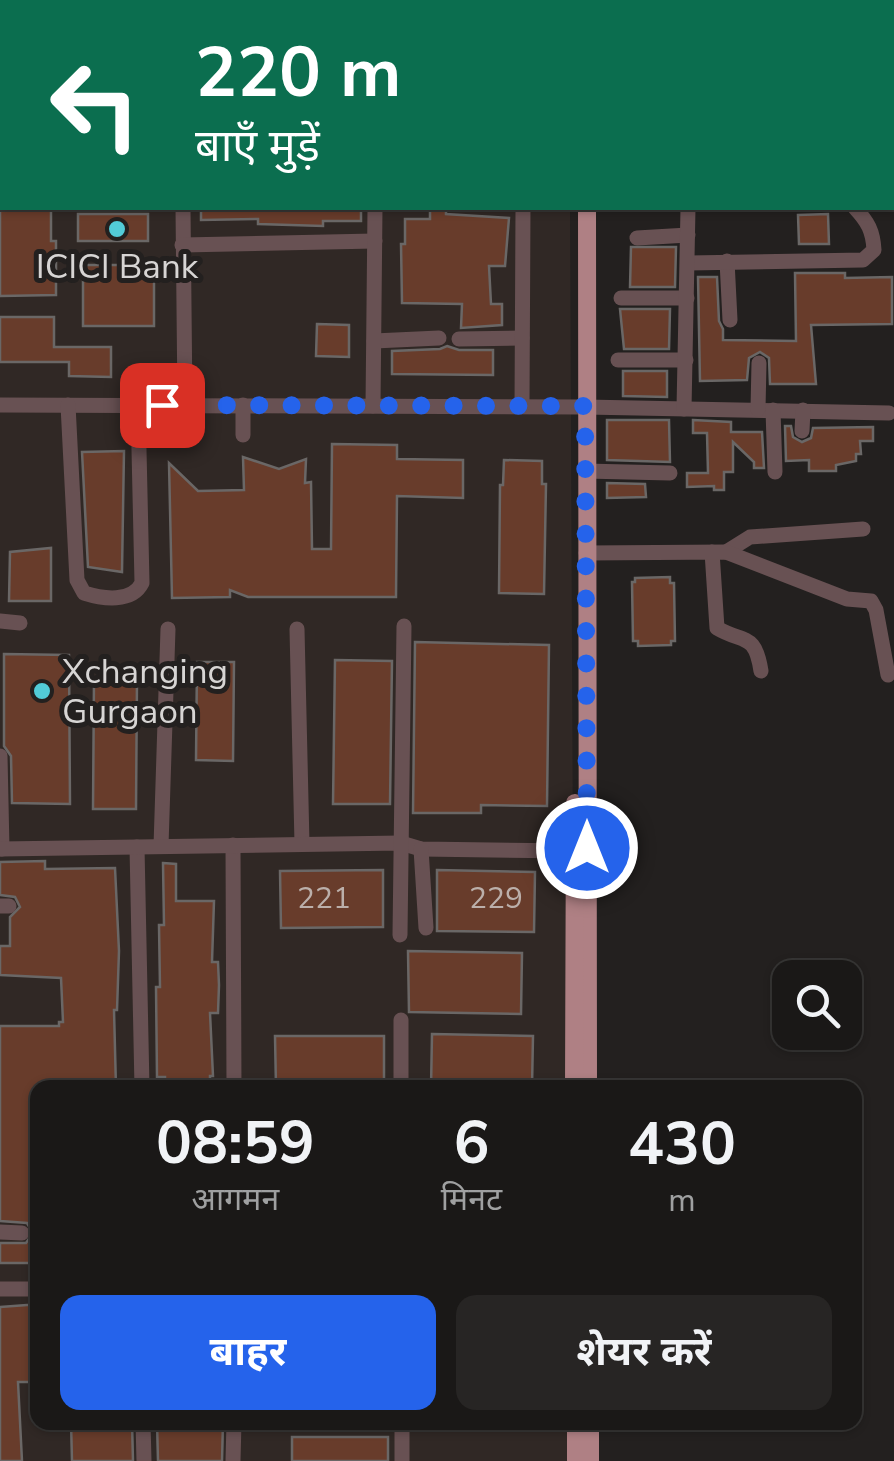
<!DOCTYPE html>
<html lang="hi">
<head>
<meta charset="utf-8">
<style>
	body { margin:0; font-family:"Nunito Sans","Noto Sans Devanagari",sans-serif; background:#272524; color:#f1f3f6; height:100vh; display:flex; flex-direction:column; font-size:38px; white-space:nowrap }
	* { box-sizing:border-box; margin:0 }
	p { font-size:32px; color:#9fa0a1 }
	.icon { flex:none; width:55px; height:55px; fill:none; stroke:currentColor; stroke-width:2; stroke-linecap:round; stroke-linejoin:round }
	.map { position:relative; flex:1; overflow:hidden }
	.side { position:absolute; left:30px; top:1080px; width:832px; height:350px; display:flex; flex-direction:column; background:#1a1817; border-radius:20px; box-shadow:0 2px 8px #0004,0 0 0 2px #383736 }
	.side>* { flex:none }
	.guide { position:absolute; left:0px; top:0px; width:895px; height:210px; box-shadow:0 2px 8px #0004,0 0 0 2px #383736; background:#0b6e4f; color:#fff; overflow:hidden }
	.buttons { position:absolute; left:772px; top:960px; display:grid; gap:20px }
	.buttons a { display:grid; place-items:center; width:90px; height:90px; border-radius:20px; background:#1a1817; box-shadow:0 2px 8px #0004,0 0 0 2px #383736; font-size:50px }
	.pin { position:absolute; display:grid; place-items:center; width:85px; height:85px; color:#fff; margin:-42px; border-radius:20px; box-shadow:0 5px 15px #0006 }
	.me { position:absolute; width:110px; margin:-55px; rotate:0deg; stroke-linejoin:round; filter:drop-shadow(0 0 8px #0008) }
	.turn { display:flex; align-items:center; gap:35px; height:210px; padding:0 30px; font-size:45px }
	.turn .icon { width:130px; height:130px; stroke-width:2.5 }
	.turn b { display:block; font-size:70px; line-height:85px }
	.eta { display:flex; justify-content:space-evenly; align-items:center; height:170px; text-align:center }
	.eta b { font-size:60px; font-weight:700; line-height:70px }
	.primary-button { display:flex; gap:20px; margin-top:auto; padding:20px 30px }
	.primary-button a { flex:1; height:115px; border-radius:20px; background:#2563eb; color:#fff; font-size:40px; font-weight:700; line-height:115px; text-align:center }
	.primary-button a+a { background:#272524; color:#f1f3f6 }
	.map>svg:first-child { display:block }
	.built { fill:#302825 }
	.building { fill:#683c2b; stroke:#6a6766; stroke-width:2.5 }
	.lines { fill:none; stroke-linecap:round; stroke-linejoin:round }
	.minor { stroke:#685153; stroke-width:15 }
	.major { stroke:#af8084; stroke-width:18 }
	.route { stroke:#2563eb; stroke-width:18; stroke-dasharray:0 32.4 }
	.poi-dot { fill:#52cbd7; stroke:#23201f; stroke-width:4 }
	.labels { text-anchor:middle; stroke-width:10; stroke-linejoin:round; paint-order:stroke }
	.number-label { font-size:30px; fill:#bbafaa }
	.poi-label { font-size:35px; fill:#d7d5d4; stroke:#23201f }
</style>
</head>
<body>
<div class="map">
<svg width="894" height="1461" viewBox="0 0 894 1461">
	<rect width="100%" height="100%" fill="#23201f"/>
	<polygon class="built" points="0,0 569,0 2,2 2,208 570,208 574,1087 38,1088 38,1422 575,1423 575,1461 0,1461"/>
	<g class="building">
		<polygon points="0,208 51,208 51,241 56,241 56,295 0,296"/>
		<polygon points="201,208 361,208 361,221 323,221 323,226 258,224 258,219 201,220"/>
		<polygon points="430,208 446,208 446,214 509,218 505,266 489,266 491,304 502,304 502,325 461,328 462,304 402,303 401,244 405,244 405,219 430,219"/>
		<rect x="78" y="214" width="70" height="27"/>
		<polygon points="828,214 829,244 799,244 798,215"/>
		<polygon points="631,247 676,247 675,287 630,287"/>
		<rect x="83" y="265" width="71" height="61"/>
		<polygon points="795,273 845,273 845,278 892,277 892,324 811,325 816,384 770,384 769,358 760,352 749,358 747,380 700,381 698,277 717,277 719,321 723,329 723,340 796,341"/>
		<polygon points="620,309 670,309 669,349 624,349"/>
		<polygon points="0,317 54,317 54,347 111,347 111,377 69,376 69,362 0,362"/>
		<polygon points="317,324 349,325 349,357 316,356"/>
		<polygon points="447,346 459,350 493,350 493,375 392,374 392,351 440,349"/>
		<polygon points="623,371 667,371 667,397 623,396"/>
		<polygon points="607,420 669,420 670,462 607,460"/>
		<polygon points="693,420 731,422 731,432 762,432 764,468 754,468 754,462 733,442 733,472 724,472 724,490 714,490 714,486 687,487 687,473 708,473 707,433 693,433"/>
		<polygon points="785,426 791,426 793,437 802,442 811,438 813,428 873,427 873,441 860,441 861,454 856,454 856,461 836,465 836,471 809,471 809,460 786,461"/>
		<polygon points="332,444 397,445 397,459 463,460 463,498 397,496 396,597 248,597 230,590 230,597 172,598 169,463 198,491 244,490 243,457 279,469 306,459 305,483 311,482 312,549 331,549"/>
		<polygon points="124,451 122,572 88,567 82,452"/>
		<polygon points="504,460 542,461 542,484 546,484 544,594 499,593 500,485 503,485"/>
		<polygon points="607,483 645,484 646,497 607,498"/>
		<polygon points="51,548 51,601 9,601 10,552"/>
		<polygon points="670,577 670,583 674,583 675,641 671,641 671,645 638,646 638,641 633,641 632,582 635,582 635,578"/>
		<polygon points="415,642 549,645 547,806 481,805 481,813 413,813"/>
		<polygon points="4,654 69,655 70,804 12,803 11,756 4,746"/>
		<polygon points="335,660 392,661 390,804 333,804"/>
		<polygon points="197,662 234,662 233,761 196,760"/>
		<polygon points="94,679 137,680 136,809 93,809"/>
		<polygon points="45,861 45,869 115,868 119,951 117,1010 114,1010 116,1088 38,1088 38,1263 0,1263 0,1243 26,1243 33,1233 27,1223 0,1221 0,1026 59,1026 59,1022 63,1022 61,978 0,975 0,946 10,946 10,917 20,907 15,897 0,895 0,862"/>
		<polygon points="163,863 176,864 176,901 214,901 212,962 218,962 219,985 218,1013 210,1013 213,1076 210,1076 210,1088 165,1088 165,1077 157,1077 156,987 160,987 159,925 164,925"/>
		<polygon points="383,870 383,927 281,928 280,871"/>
		<polygon points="437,870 535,872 534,932 437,931"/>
		<polygon points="408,951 522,953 521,1014 409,1012"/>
		<polygon points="432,1034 533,1036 532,1088 431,1088"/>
		<polygon points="275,1036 384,1036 384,1088 276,1088"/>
		<polygon points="27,1305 38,1305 38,1382 18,1382 22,1461 0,1461 0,1307"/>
		<polygon points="71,1422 132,1422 133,1461 72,1461"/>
		<polygon points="157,1422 223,1422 222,1461 158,1461"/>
		<rect x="292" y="1437" width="96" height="24"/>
	</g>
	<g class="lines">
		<g class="minor">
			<polyline points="66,2 66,0"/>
			<polyline points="187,2 187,0"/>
			<polyline points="377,2 377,0"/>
			<polyline points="523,2 523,0"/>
			<polyline points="690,2 690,0"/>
			<polyline points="0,27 2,27"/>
			<polyline points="892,73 894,73"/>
			<polyline points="892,118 894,117"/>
			<polyline points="183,208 185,405"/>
			<polyline points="637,238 688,235"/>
			<polyline points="182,245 375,241"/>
			<polyline points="727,261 730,320"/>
			<path d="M 688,263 L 863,260 L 874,250 C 873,231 868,222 855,208"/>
			<polyline points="621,298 687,298"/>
			<polyline points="459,339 522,338"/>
			<polyline points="374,341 439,338"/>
			<polyline points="618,360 686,360"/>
			<polyline points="0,405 585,407 889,413"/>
			<path d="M 68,405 L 77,580 L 84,593 C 103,599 132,603 142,583 L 138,405"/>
			<polyline points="373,406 375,208"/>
			<polyline points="522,406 523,208"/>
			<polyline points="684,409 688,208"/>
			<polyline points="758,409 759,363"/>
			<polyline points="773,410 775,472"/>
			<polyline points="802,431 803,410"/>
			<polyline points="243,435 243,405"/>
			<polyline points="585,471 670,473"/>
			<path d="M 712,552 L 717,628 C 744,644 755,632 761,671"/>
			<polyline points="726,552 750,537 863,529"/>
			<polyline points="586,553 726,552 847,599 871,601 876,610 888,675"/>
			<polyline points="0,621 20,623"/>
			<polyline points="297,629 302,844"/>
			<polyline points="0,756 2,849"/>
			<polyline points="233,845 234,1088"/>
			<polyline points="161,846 168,629"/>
			<polyline points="137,847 142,1088"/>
			<polyline points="0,849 401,843 421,849 574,851"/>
			<polyline points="421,849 426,928"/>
			<polyline points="0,906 9,906"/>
			<polyline points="400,935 404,626"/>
			<polyline points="401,1020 401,1088"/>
			<polyline points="0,1232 22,1233"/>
			<polyline points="0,1289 38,1289"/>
			<polyline points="143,1422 144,1461"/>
			<polyline points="402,1422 402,1461"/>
			<polyline points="233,1461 234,1422"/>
		</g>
		<g class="major">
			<polyline points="588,2 588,0"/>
			<polyline points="587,208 588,1088"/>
			<polyline points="574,1088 575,803"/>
			<polyline points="576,1422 576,1461"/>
			<polyline points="590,1422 590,1461"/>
		</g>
	</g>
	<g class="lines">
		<polyline class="route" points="162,405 585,406 587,848"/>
	</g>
	<g class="poi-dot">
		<circle cx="117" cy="229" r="10"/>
		<circle cx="42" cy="691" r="10"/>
	</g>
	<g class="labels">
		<g class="number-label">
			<text x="324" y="908">221</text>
			<text x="496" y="908">229</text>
		</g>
		<g class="poi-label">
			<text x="117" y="278">ICICI Bank</text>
			<text x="62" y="683" text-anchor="start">Xchanging<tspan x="62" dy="40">Gurgaon</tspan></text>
		</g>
	</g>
</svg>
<div class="buttons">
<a><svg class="icon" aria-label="search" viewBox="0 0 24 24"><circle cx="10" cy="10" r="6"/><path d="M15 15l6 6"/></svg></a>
</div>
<div class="pin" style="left:162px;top:405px;background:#d93025"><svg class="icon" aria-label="arrive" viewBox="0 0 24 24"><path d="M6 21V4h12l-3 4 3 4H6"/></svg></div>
<svg class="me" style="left:587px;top:848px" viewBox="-20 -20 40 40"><circle r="17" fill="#2563eb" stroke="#fff" stroke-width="3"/><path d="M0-11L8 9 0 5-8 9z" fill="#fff"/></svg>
<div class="guide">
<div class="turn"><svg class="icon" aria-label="left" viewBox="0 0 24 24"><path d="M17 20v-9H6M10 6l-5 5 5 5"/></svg><div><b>220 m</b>बाएँ मुड़ें</div></div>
</div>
<section class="side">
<div class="eta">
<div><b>08:59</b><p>आगमन</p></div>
<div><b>6</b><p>मिनट</p></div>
<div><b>430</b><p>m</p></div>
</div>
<div class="primary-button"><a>बाहर</a><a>शेयर करें</a></div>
</section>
</div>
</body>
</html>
